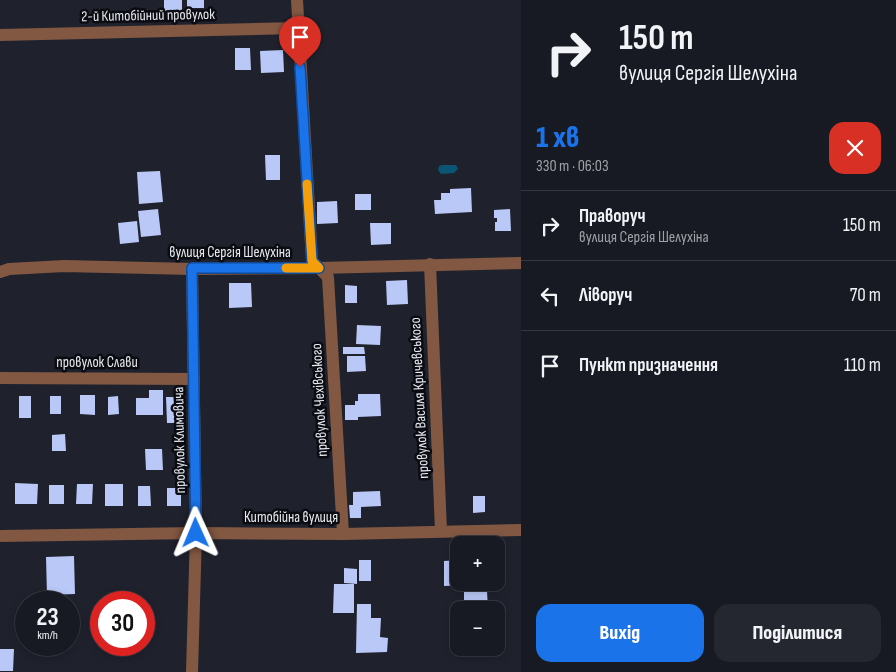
<!DOCTYPE html>
<html lang="uk">
<head>
<meta charset="utf-8">
<style>
	body { margin:0; font-family:"Sofia Sans Condensed",sans-serif; background:#24272f; color:#f1f3f6; height:100vh; display:flex; flex-direction:column; font-size:19px; white-space:nowrap }
	* { box-sizing:border-box; margin:0 }
	p { font-size:16px; color:#9ea1a5 }
	.icon { flex:none; width:28px; height:28px; fill:none; stroke:currentColor; stroke-width:2; stroke-linecap:round; stroke-linejoin:round }
	.map { position:relative; flex:1; overflow:hidden }
	.sheet { display:flex; flex-direction:column; background:#171a22; width:375px }
	.sheet>* { flex:none }
	.top-card { background:#171a22; color:#f1f3f6; overflow:hidden }
	.tools { position:absolute; left:450px; top:536px; display:grid; gap:10px }
	.tools a { display:grid; place-items:center; width:55px; height:55px; border-radius:10px; background:#171a22; box-shadow:0 2px 8px #0003,0 0 0 1px #363840; font-size:25px }
	.speed { position:absolute; left:15px; top:591px; display:flex; gap:10px; font-size:25px; font-weight:700; text-align:center }
	.speed>* { display:grid; place-content:center; width:65px; height:65px; border-radius:50%; background:#171a22; box-shadow:0 2px 8px #0003,0 0 0 1px #363840; line-height:1 }
	.speed small { font-size:12px; font-weight:400 }
	.speed .limit { border:8px solid #d22; background:#fff; color:#111 }
	.pin { position:absolute; display:grid; place-items:center; width:42px; height:42px; color:#fff; margin:-51px -21px; border-radius:50% 50% 50% 0; rotate:-45deg; box-shadow:0 0 5px #0007 }
	.pin .icon { rotate:45deg }
	.me { position:absolute; width:55px; margin:-28px; rotate:359deg; stroke-linejoin:round; filter:drop-shadow(0 0 4px #0008) }
	.turn { display:flex; align-items:center; gap:18px; height:105px; padding:0 15px; font-size:22px }
	.turn .icon { width:65px; height:65px; stroke-width:2.5 }
	.turn b { display:block; font-size:35px; line-height:42px }
	.round { display:grid; place-items:center; flex:none; width:52px; height:52px; border-radius:15px; background:#24272f }
	.headline { display:flex; align-items:center; justify-content:space-between; height:85px; padding:0 15px }
	h1 { font-size:30px; font-weight:800; line-height:38px; color:#1a73e8 }
	.cta { display:flex; gap:10px; margin-top:auto; padding:10px 15px }
	.cta a { flex:1; height:58px; border-radius:15px; background:#1a73e8; color:#fff; font-size:20px; font-weight:800; line-height:58px; text-align:center }
	.cta a+a { background:#24272f; color:#f1f3f6 }
	ul { padding:0; list-style:none }
	li { display:flex; align-items:center; gap:15px; height:70px; padding:0 15px; border-top:1px solid #363840 }
	li div { flex:1 }
	li b { display:block; font-size:19px }
	li em { font-style:normal }
	main { display:flex; flex:1; min-height:0 }
	.map>svg:first-child { display:block }
	.water { fill:#0b5574 }
	.building { fill:#b9c8f6 }
	.lines { fill:none; stroke-linecap:round; stroke-linejoin:round }
	.street { stroke:#825842; stroke-width:12 }
	.route-casing { stroke:#114b97; stroke-width:12 }
	.route { stroke:#1a73e8; stroke-width:9 }
	.slow { stroke:#f59e0b; stroke-width:9 }
	.labels { text-anchor:middle; stroke-width:5; stroke-linejoin:round; paint-order:stroke }
	.street-label { font-size:15px; fill:#e7eaf1; stroke:#0b0c11 }
</style>
</head>
<body>
<main>
<div class="map">
<svg width="521" height="672" viewBox="0 0 521 672">
	<rect width="100%" height="100%" fill="#1f222d"/>
	<polygon class="water" points="442,165 456,165 458,169 454,173 441,174 438,170 439,166"/>
	<g class="building">
		<rect x="164" y="0" width="18" height="15"/>
		<rect x="187" y="0" width="17" height="8"/>
		<polygon points="235,48 250,48 251,70 235,70"/>
		<polygon points="283,50 284,72 261,73 260,51"/>
		<polygon points="265,155 280,155 280,180 266,180"/>
		<polygon points="160,171 163,202 139,204 137,172"/>
		<polygon points="471,188 472,212 435,214 434,200 441,200 441,193 450,193 450,189"/>
		<rect x="355" y="194" width="16" height="16"/>
		<polygon points="337,201 338,223 317,224 317,202"/>
		<polygon points="158,209 161,235 141,237 138,211"/>
		<polygon points="510,209 511,231 495,231 495,222 497,222 497,218 494,218 494,210"/>
		<polygon points="137,221 139,242 120,244 118,223"/>
		<polygon points="370,223 391,223 391,244 371,245"/>
		<polygon points="407,280 408,304 387,305 386,281"/>
		<polygon points="229,283 251,283 252,307 229,308"/>
		<polygon points="345,285 357,286 357,303 345,303"/>
		<polygon points="357,325 381,326 380,345 356,344"/>
		<polygon points="343,347 364,347 365,354 343,354"/>
		<polygon points="347,356 365,356 366,371 347,372"/>
		<polygon points="149,390 163,390 163,415 136,415 136,398 149,398"/>
		<polygon points="358,394 380,394 381,416 358,417 358,420 345,420 345,405 355,405 355,401 358,401"/>
		<polygon points="80,395 95,395 95,415 80,414"/>
		<rect x="19" y="396" width="12" height="22"/>
		<rect x="50" y="396" width="11" height="18"/>
		<polygon points="118,396 119,414 108,415 108,397"/>
		<polygon points="166,397 179,397 180,423 167,423"/>
		<polygon points="65,434 66,451 52,451 52,435"/>
		<polygon points="145,449 162,449 163,470 146,470"/>
		<polygon points="15,483 38,484 37,504 15,504"/>
		<polygon points="77,484 93,484 92,504 76,504"/>
		<rect x="105" y="484" width="18" height="22"/>
		<rect x="49" y="485" width="15" height="19"/>
		<polygon points="138,486 150,486 151,506 138,506"/>
		<rect x="167" y="488" width="14" height="18"/>
		<polygon points="380,491 381,506 361,507 361,518 350,518 349,505 353,505 353,492"/>
		<polygon points="473,496 485,496 485,512 473,513"/>
		<polygon points="74,556 75,594 47,595 46,557"/>
		<rect x="359" y="560" width="12" height="21"/>
		<polygon points="459,560 459,582 468,582 468,585 444,586 444,561"/>
		<polygon points="344,568 357,569 357,584 344,583"/>
		<polygon points="334,584 354,584 354,613 333,613"/>
		<polygon points="464,591 487,591 488,610 464,610"/>
		<polygon points="357,604 371,604 371,618 381,618 380,637 388,638 387,652 356,653"/>
		<polygon points="0,649 14,649 13,671 0,671"/>
	</g>
	<g class="lines">
		<g class="street">
			<polyline points="297,0 312,261 328,277 343,534"/>
			<polyline points="0,35 298,28"/>
			<polyline points="430,264 441,531"/>
			<polyline points="0,272 9,269 64,266 192,269 319,268 521,263"/>
			<polyline points="0,378 194,379"/>
			<polyline points="0,536 196,533 343,534 521,530"/>
			<polyline points="192,672 196,533 192,269"/>
		</g>
	</g>
	<g class="lines">
		<g class="route-casing">
			<polyline id="route" points="196,533 192,268 319,268 312,261 300,67"/>
		</g>
		<use href="#route" class="route"/>
		<polyline class="slow" points="286,268 319,268 312,261 307,184"/>
	</g>
	<g class="labels">
		<g class="street-label">
			<text transform="translate(148 15) rotate(-1)" y="5">2-й Китобійний провулок</text>
			<text x="230" y="257">вулиця Сергія Шелухіна</text>
			<text x="97" y="367">провулок Слави</text>
			<text transform="translate(419 398) rotate(-93)" y="5">провулок Василя Кричевського</text>
			<text transform="translate(319 400) rotate(-93)" y="5">провулок Чехівського</text>
			<text transform="translate(179 440) rotate(-91)" y="5">провулок Климовича</text>
			<text x="291" y="522">Китобійна вулиця</text>
		</g>
	</g>
</svg>
<div class="tools">
<a>+</a>
<a>−</a>
</div>
<div class="speed"><div>23<small>km/h</small></div><div class="limit">30</div></div>
<div class="pin" style="left:300px;top:67px;background:#d93025"><svg class="icon" aria-label="arrive" viewBox="0 0 24 24"><path d="M6 21V4h12l-3 4 3 4H6"/></svg></div>
<svg class="me" style="left:196px;top:533px" viewBox="-20 -20 40 40"><path d="M0-17L14 15 0 8-14 15z" fill="#1a73e8" stroke="#fff" stroke-width="4"/></svg>
</div>
<section class="sheet">
<div class="top-card">
<div class="turn"><svg class="icon" aria-label="right" viewBox="0 0 24 24"><path d="M7 20v-9h11M14 6l5 5-5 5"/></svg><div><b>150 m</b>вулиця Сергія Шелухіна</div></div>
</div>
<div class="headline"><div><h1>1 хв</h1><p>330 m · 06:03</p></div><a class="round" style="background:#d93025;color:#fff"><svg class="icon" aria-label="close" viewBox="0 0 24 24"><path d="M6 6l12 12M18 6L6 18"/></svg></a></div>
<ul>
<li><svg class="icon" aria-label="right" viewBox="0 0 24 24"><path d="M7 20v-9h11M14 6l5 5-5 5"/></svg><div><b>Праворуч</b><p>вулиця Сергія Шелухіна</p></div><em>150 m</em></li>
<li><svg class="icon" aria-label="left" viewBox="0 0 24 24"><path d="M17 20v-9H6M10 6l-5 5 5 5"/></svg><div><b>Ліворуч</b></div><em>70 m</em></li>
<li><svg class="icon" aria-label="arrive" viewBox="0 0 24 24"><path d="M6 21V4h12l-3 4 3 4H6"/></svg><div><b>Пункт призначення</b></div><em>110 m</em></li>
</ul>
<div class="cta"><a>Вихід</a><a>Поділитися</a></div>
</section>
</main>
</body>
</html>
